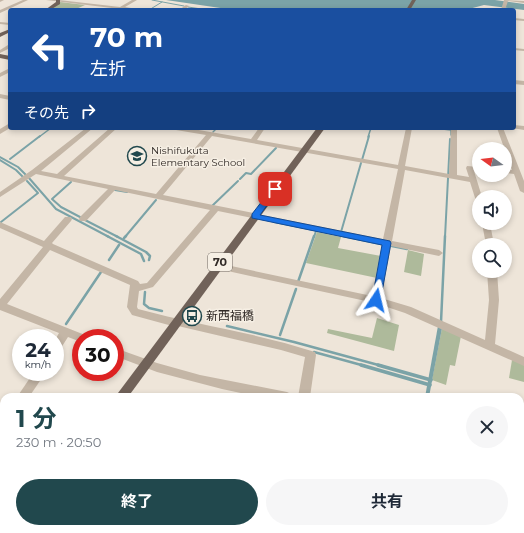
<!DOCTYPE html>
<html lang="ja">
<head>
<meta charset="utf-8">
<style>
	body { margin:0; font-family:Montserrat,"Noto Sans JP",sans-serif; background:#f6f6f7; color:#1f2937; height:100vh; display:flex; flex-direction:column; font-size:15px; white-space:nowrap }
	* { box-sizing:border-box; margin:0 }
	p { font-size:13px; color:#747a83 }
	.icon { flex:none; width:22px; height:22px; fill:none; stroke:currentColor; stroke-width:2; stroke-linecap:round; stroke-linejoin:round }
	.map { position:relative; flex:1; overflow:hidden }
	.details { position:absolute; left:0px; top:393px; width:524px; height:140px; display:flex; flex-direction:column; background:#fff; border-radius:12px 12px 0 0; box-shadow:0 2px 6px #0003 }
	.details>* { flex:none }
	.hud { position:absolute; left:8px; top:8px; width:508px; height:122px; border-radius:4px; box-shadow:0 2px 6px #0003; background:#1a4fa0; color:#fff; overflow:hidden }
	.needle { width:26px; rotate:285deg }
	.fabs { position:absolute; left:472px; top:142px; display:grid; gap:8px }
	.fabs a { display:grid; place-items:center; width:40px; height:40px; border-radius:50%; background:#fff; box-shadow:0 2px 6px #0003; font-size:20px }
	.speed { position:absolute; left:12px; top:329px; display:flex; gap:8px; font-size:20px; font-weight:700; text-align:center }
	.speed>* { display:grid; place-content:center; width:52px; height:52px; border-radius:50%; background:#fff; box-shadow:0 2px 6px #0003; line-height:1 }
	.speed small { font-size:10px; font-weight:400 }
	.speed .limit { border:6px solid #d22; background:#fff; color:#111 }
	.pin { position:absolute; display:grid; place-items:center; width:34px; height:34px; color:#fff; margin:-17px; border-radius:8px; box-shadow:0 2px 6px #0006 }
	.me { position:absolute; width:44px; margin:-22px; rotate:10deg; stroke-linejoin:round; filter:drop-shadow(0 0 3px #0008) }
	.turn { display:flex; align-items:center; gap:14px; height:84px; padding:0 16px; font-size:18px }
	.turn .icon { width:52px; height:52px; stroke-width:2.5 }
	.turn b { display:block; font-size:28px; line-height:34px }
	.then { display:flex; align-items:center; height:38px; padding:0 16px; background:#0003; gap:8px; font-size:15px }
	.round { display:grid; place-items:center; flex:none; width:42px; height:42px; border-radius:21px; background:#f6f6f7 }
	.head { display:flex; align-items:center; justify-content:space-between; height:68px; padding:0 16px }
	h1 { font-size:24px; font-weight:700; line-height:30px; color:#21484d }
	.button { display:flex; gap:8px; margin-top:auto; padding:8px 16px }
	.button a { flex:1; height:46px; border-radius:24px; background:#21484d; color:#fff; font-size:16px; font-weight:700; line-height:46px; text-align:center }
	.button a+a { background:#f6f6f7; color:#1f2937 }
	.map>svg:first-child { display:block }
	.green { fill:#aeba9b }
	.water { fill:#7ba3a7 }
	.lines { fill:none; stroke-linecap:round; stroke-linejoin:round }
	.stream-far4 { stroke:#7ba3a7; stroke-width:1 }
	.stream-far3 { stroke:#7ba3a7; stroke-width:1.5 }
	.stream-far2 { stroke:#7ba3a7; stroke-width:2 }
	.stream-far1 { stroke:#7ba3a7; stroke-width:2.5 }
	.stream { stroke:#7ba3a7; stroke-width:3.5 }
	.minor { fill:#c4b6a6; fill-rule:evenodd }
	.major { fill:#716259; fill-rule:evenodd }
	.route { fill:#1a73e8; stroke:#114b97 }
	.labels { text-anchor:middle; stroke-width:3; stroke-linejoin:round; paint-order:stroke }
	.far-poi-label { font-size:10px; fill:#312a26; stroke:#f6efe4; text-anchor:start }
	.shield { fill:#f6efe4; stroke:#6c655f; stroke-width:1 }
	.shield-label { font-size:11px; font-weight:bold; fill:#312a26 }
	.poi-label { font-size:12px; fill:#312a26; stroke:#f6efe4; text-anchor:start }
</style>
</head>
<body>
<div class="map">
<svg width="524" height="533" viewBox="0 0 524 533">
	<rect width="100%" height="100%" fill="#eee5d9"/>
	<g class="green">
		<polygon points="60,2 85,5 74,10 49,10"/>
		<polygon points="317,232 341,237 338,248 381,256 377,278 306,263"/>
		<polygon points="408,250 424,254 421,276 404,272"/>
		<polygon points="377,318 399,325 394,351 327,333 328,329 372,338"/>
		<polygon points="442,328 461,336 455,366 450,365 446,385 432,380"/>
		<polygon points="512,360 524,364 524,382 509,378"/>
		<polygon points="45,529 79,529 92,533 42,533"/>
		<polygon points="128,529 198,529 210,533 141,533"/>
	</g>
	<g class="water">
		<polygon points="166,0 495,0 524,4 524,10 484,5 465,10 234,10"/>
		<polygon points="438,326 442,328 429,397 425,397"/>
	</g>
	<g class="lines">
		<g class="stream-far4">
			<polyline points="152,0 184,6"/>
			<polyline points="188,7 208,10"/>
			<polyline points="149,10 162,2"/>
		</g>
		<g class="stream-far3">
			<polyline points="434,128 451,130"/>
			<polyline points="451,128 451,135"/>
			<polyline points="213,132 217,128"/>
			<polyline points="39,137 51,128"/>
			<polyline points="368,137 371,128"/>
		</g>
		<g class="stream-far2">
			<polyline points="0,157 18,167 27,176"/>
			<polyline points="10,159 40,136"/>
			<polyline points="0,160 16,170 23,177"/>
			<polyline points="362,160 369,136"/>
			<polyline points="29,178 56,209 109,237"/>
			<polyline points="240,179 246,173 251,174 276,148"/>
			<polyline points="71,182 52,199 61,207 80,217"/>
			<polyline points="115,190 127,192"/>
			<polyline points="212,206 238,181"/>
			<polyline points="85,220 118,237"/>
			<polyline points="1,222 38,193 27,181"/>
			<polyline points="274,222 348,237"/>
			<polyline points="341,232 361,163"/>
			<polyline points="125,237 156,200"/>
			<polyline points="314,237 316,231"/>
			<polyline points="445,237 450,139"/>
		</g>
		<g class="stream-far1">
			<polyline points="107,236 141,254 144,261"/>
			<polyline points="116,236 146,252 150,256 149,260"/>
			<polyline points="343,236 381,244"/>
			<polyline points="124,238 126,236"/>
			<polyline points="392,246 407,249"/>
			<polyline points="109,260 119,245"/>
			<polyline points="298,282 314,236"/>
			<polyline points="145,292 144,304 149,308 162,311"/>
			<polyline points="441,322 445,236"/>
			<polyline points="66,324 101,272"/>
			<polyline points="227,326 294,342 382,366"/>
			<polyline points="280,335 296,289"/>
			<polyline points="314,352 365,366"/>
		</g>
		<g class="stream">
			<polyline points="361,365 430,385"/>
			<polyline points="378,365 431,380"/>
		</g>
		<g class="minor">
			<polygon points="0,0 4,0 0,2"/>
			<polygon points="23,0 28,0 0,13 0,10"/>
			<polygon points="46,0 59,0 120,7 132,0 137,0 125,7 143,10 120,9"/>
			<polygon points="504,0 524,1 524,3 508,1 505,10 501,10"/>
			<polygon points="186,5 189,6 184,10 179,10"/>
			<polygon points="514,18 524,19 524,21 514,20"/>
			<polygon points="0,22 10,23 10,25 0,24"/>
			<polygon points="8,45 10,45 10,48 0,53 0,50"/>
			<polygon points="514,48 524,49 524,51 514,50"/>
			<polygon points="10,68 10,72 0,77 0,73"/>
			<polygon points="514,80 524,81 524,85 514,84"/>
			<polygon points="0,94 10,96 10,100 0,98"/>
			<polygon points="10,123 10,128 0,134 0,129"/>
			<polygon points="514,125 524,126 524,130 512,128 514,128"/>
			<path d="M 86,128 L 93,128 L 41,171 L 57,174 L 110,128 L 117,128 L 64,176 L 156,194 L 206,135 L 176,130 L 173,128 L 187,128 L 251,139 L 259,128 L 265,128 L 257,140 L 398,165 L 406,128 L 412,128 L 405,166 L 449,174 L 451,128 L 457,128 L 457,175 L 469,177 L 466,168 L 467,166 L 479,167 L 479,171 L 474,171 L 482,197 L 479,197 L 479,201 L 476,201 L 470,182 L 405,170 L 392,241 L 439,250 L 443,253 L 439,256 L 391,246 L 381,298 L 411,307 L 485,340 L 489,300 L 487,271 L 497,271 L 499,300 L 495,344 L 524,357 L 524,366 L 405,313 L 375,303 L 214,268 L 213,266 L 217,263 L 372,296 L 382,244 L 218,211 L 153,287 L 139,291 L 137,307 L 138,309 C 197,325 257,333 315,352 L 316,355 L 310,397 L 298,397 L 305,357 L 281,350 L 178,326 L 176,327 L 132,315 L 127,307 L 130,285 L 50,250 L 7,304 L 85,335 L 86,338 L 81,338 L 81,342 L 68,337 L 59,351 L 55,352 L 55,340 L 59,333 L 0,310 L 0,299 L 43,247 L 0,228 L 0,222 L 44,241 L 65,217 L 71,217 L 72,219 L 71,221 L 52,243 L 53,244 L 138,281 L 140,284 L 147,283 L 210,210 L 115,190 L 86,221 L 80,221 L 79,219 L 80,217 L 108,189 L 36,174 L 0,197 L 0,192 L 32,170 ZM 212,136 L 398,169 L 383,239 L 163,195 Z"/>
			<polygon points="497,128 503,128 524,181 524,193 520,191 514,174 505,173 505,169 512,170"/>
			<polygon points="482,223 490,223 494,245 486,245"/>
			<polygon points="115,348 157,363 200,375 287,392 291,394 293,397 260,397 222,389 157,372 115,356"/>
			<polygon points="34,372 46,372 29,397 17,397"/>
			<polygon points="4,421 4,436 0,438 0,422"/>
			<polygon points="0,438 4,439 4,451 0,450"/>
			<polygon points="520,475 524,476 524,489 520,488"/>
			<polygon points="95,529 120,529 122,533 97,533"/>
			<polygon points="274,529 288,529 287,533 273,533"/>
			<polygon points="461,529 475,529 474,533 460,533"/>
		</g>
		<g class="major">
			<polygon points="56,0 60,0 60,4 50,10 45,10 56,2"/>
			<polygon points="412,0 416,0 410,10 406,10"/>
			<polygon points="10,29 10,32 0,37 0,33"/>
			<polygon points="0,54 10,56 10,60 0,58"/>
			<polygon points="317,128 325,128 128,397 115,397"/>
			<polygon points="18,529 34,529 32,533 16,533"/>
		</g>
	</g>
	<polygon class="route" points="275,186 279,189 260,215 390,241 391,243 380,303 376,304 372,300 382,245 252,218 252,214 273,187"/>
	<defs>
		<g id="school-ring" transform="scale(1)"><circle r="9.5" fill="#f6efe4" stroke="#21484d" stroke-width="1.5"/><path d="M0-5L7-2L0 1L-7-2ZM-4 1L0 2.5L4 1V4Q0 6-4 4Z" fill="#21484d"/></g>
		<g id="bus-ring" transform="scale(1)"><circle r="9.5" fill="#f6efe4" stroke="#21484d" stroke-width="1.5"/><path d="M-5-6H5V4H4V6H2V4H-2V6H-4V4H-5ZM-3.5-4V0h7V-4ZM-3.5 1.2v1.5H-2V1.2ZM2 1.2v1.5H3.5V1.2Z" fill="#21484d"/></g>
	</defs>
	<g fill-rule="evenodd">
		<use href="#school-ring" x="137" y="156"/>
		<use href="#bus-ring" x="192" y="316"/>
	</g>
	<g class="labels">
		<g class="far-poi-label">
			<text x="151" y="154">Nishifukuta<tspan x="151" dy="12">Elementary School</tspan></text>
		</g>
		<rect class="shield" x="208" y="253" width="24" height="18" rx="3"/>
		<g class="shield-label">
			<text x="220" y="266">70</text>
		</g>
		<g class="poi-label">
			<text x="206" y="320">新西福橋</text>
		</g>
	</g>
</svg>
<div class="fabs">
<a><svg class="needle" viewBox="-14 -14 28 28"><path d="M0-13l5 13h-10z" fill="#e53935"/><path d="M0 13l5-13h-10z" fill="#747a83"/></svg></a>
<a><svg class="icon" aria-label="sound" viewBox="0 0 24 24"><path d="M4 9h4l5-4v14l-5-4H4zM17 9q2 3 0 6"/></svg></a>
<a><svg class="icon" aria-label="search" viewBox="0 0 24 24"><circle cx="10" cy="10" r="6"/><path d="M15 15l6 6"/></svg></a>
</div>
<div class="speed"><div>24<small>km/h</small></div><div class="limit">30</div></div>
<div class="pin" style="left:275px;top:189px;background:#d93025"><svg class="icon" aria-label="arrive" viewBox="0 0 24 24"><path d="M6 21V4h12l-3 4 3 4H6"/></svg></div>
<svg class="me" style="left:376px;top:300px" viewBox="-20 -20 40 40"><path d="M0-17L14 15 0 8-14 15z" fill="#1a73e8" stroke="#fff" stroke-width="4"/></svg>
<div class="hud">
<div class="turn"><svg class="icon" aria-label="left" viewBox="0 0 24 24"><path d="M17 20v-9H6M10 6l-5 5 5 5"/></svg><div><b>70 m</b>左折</div></div>
<div class="then">その先<svg class="icon" aria-label="right" viewBox="0 0 24 24"><path d="M7 20v-9h11M14 6l5 5-5 5"/></svg></div>
</div>
<section class="details">
<div class="head"><div><h1>1 分</h1><p>230 m · 20:50</p></div><a class="round"><svg class="icon" aria-label="close" viewBox="0 0 24 24"><path d="M6 6l12 12M18 6L6 18"/></svg></a></div>
<div class="button"><a>終了</a><a>共有</a></div>
</section>
</div>
</body>
</html>
